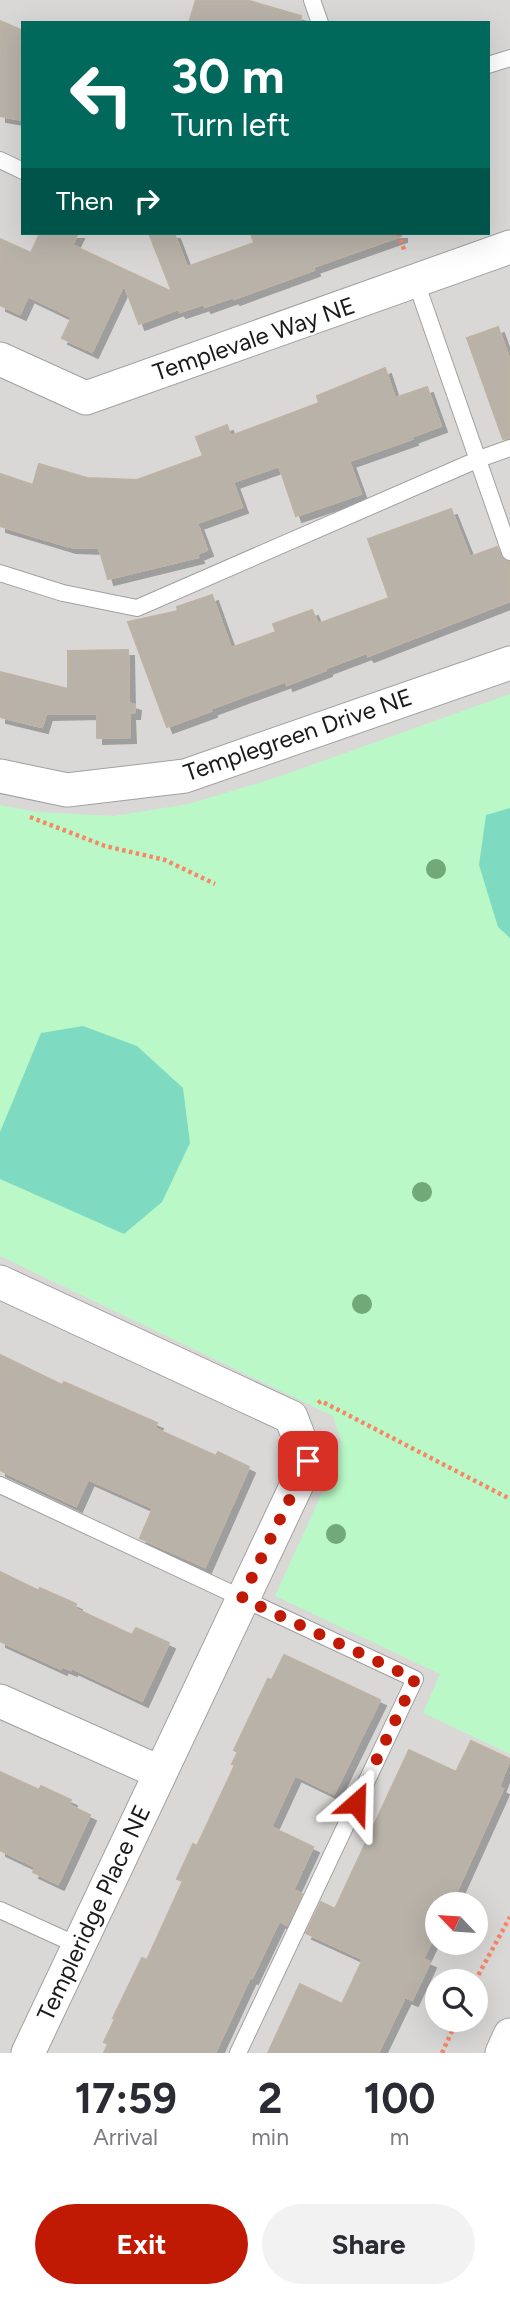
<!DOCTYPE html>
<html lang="en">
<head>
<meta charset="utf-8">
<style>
	body { margin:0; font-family:Figtree,sans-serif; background:#f2f2f3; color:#2b2b33; height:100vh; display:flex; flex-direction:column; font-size:26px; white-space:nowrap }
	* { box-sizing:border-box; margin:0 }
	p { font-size:23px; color:#7c7c81 }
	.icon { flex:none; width:38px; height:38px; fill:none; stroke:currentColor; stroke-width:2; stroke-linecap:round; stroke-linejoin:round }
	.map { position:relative; height:2053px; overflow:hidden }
	.side { display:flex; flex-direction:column; background:#fff; flex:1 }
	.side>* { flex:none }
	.hud { position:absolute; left:21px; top:21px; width:469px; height:214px; border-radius:0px; box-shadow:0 7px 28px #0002; background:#00695c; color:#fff; overflow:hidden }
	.needle { width:46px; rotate:295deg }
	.controls { position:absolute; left:425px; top:1892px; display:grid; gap:14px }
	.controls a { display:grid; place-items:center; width:63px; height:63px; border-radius:50%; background:#fff; box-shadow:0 7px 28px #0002; font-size:35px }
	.pin { position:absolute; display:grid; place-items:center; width:60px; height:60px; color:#fff; margin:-30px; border-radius:14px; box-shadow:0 4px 10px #0006 }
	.me { position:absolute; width:77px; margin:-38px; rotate:25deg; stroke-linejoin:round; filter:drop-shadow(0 0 5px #0008) }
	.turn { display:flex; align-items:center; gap:24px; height:147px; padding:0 35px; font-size:32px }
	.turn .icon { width:91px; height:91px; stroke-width:2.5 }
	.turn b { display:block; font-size:49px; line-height:60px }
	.then { display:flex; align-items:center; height:66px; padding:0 35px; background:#0003; gap:14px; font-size:26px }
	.eta { display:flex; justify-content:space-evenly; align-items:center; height:119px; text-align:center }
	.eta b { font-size:42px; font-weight:700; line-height:49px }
	.cta { display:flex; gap:14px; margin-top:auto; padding:14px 35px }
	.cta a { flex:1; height:80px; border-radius:42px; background:#c11a04; color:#fff; font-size:28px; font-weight:700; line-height:80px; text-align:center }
	.cta a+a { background:#f2f2f3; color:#2b2b33 }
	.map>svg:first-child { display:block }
	.residential { fill:#d9d8d7; fill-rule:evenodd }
	.park { fill:#bbf8c7 }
	.pitch { fill:#7edbc2 }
	.building { fill:#b8b2a9; stroke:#bdb2a3; stroke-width:2; filter:url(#shadow) }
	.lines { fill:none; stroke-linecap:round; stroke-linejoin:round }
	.lane-casing { stroke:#a1a1a1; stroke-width:18 }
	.street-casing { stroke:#a1a1a1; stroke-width:35 }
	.path { stroke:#f78766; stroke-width:4.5; stroke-dasharray:3.5 3.5; stroke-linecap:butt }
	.lane { stroke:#fff; stroke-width:16 }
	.street { stroke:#fff; stroke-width:33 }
	.tree { fill:#71a978 }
	.route { stroke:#c11a04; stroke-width:12; stroke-dasharray:0 21.6 }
	.labels { text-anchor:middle; stroke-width:5; stroke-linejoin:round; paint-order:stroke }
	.street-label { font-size:24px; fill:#1a1a1a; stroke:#fff }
</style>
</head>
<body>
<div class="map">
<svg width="510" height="2053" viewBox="0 0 510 2053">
	<defs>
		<filter id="shadow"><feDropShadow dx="6" dy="6" stdDeviation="0" flood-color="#0004"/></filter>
	</defs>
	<rect width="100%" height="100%" fill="#eceae0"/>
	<path class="residential" d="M 0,0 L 510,0 L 510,2053 L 0,2053 ZM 23,23 L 488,23 L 488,233 L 23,233 ZM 438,1904 L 476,1904 L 476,1942 L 438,1942 ZM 438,1981 L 476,1981 L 476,2020 L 438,2020 Z"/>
	<polygon class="park" points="510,694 510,1754 423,1713 440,1674 275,1596 336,1462 341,1440 333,1416 0,1256 0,805 37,812 114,816 188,804 275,778"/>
	<g class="pitch">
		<polygon points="510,808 510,938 498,927 479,865 486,815"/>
		<polygon points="83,1026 137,1046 183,1088 190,1143 162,1202 124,1234 0,1179 0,1132 41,1033"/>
	</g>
	<g class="building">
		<polygon points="196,0 246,0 301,16 300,23 189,23"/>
		<polygon points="0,21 23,31 23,120 0,116"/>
		<polygon points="40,233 78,233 72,245 172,292 149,233 174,233 187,267 254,243 251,233 401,233 401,236 313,267 314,270 234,299 233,297 205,307 204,304 180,312 178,309 139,324 124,284 92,352 62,338 72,317 28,296 20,314 0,305 0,239 31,253"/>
		<polygon points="498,327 510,361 510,438 503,439 467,338"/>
		<polygon points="385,368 395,398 427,387 441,426 411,437 412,439 349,461 361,494 296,516 279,466 233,482 242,507 197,523 207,550 197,554 198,557 108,579 99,548 70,547 0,526 0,474 33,485 39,464 87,478 137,480 203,456 196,437 227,425 231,436 319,403 317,396"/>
		<polygon points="451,509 470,557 497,547 503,559 510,562 510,601 368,656 366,653 326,668 326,670 287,685 286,681 210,709 211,711 167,727 128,622 178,611 177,607 212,595 231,648 276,632 273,624 312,610 318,624 389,598 368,539"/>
		<polygon points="128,650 129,703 135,705 134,713 129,713 130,737 97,738 97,713 46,714 42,727 0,717 0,672 68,689 68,651"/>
		<polygon points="0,1355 62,1385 64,1382 157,1423 154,1428 216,1456 218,1452 249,1467 205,1567 140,1538 153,1508 88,1479 76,1506 0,1470"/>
		<polygon points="0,1572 39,1591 40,1588 76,1604 74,1608 132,1635 136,1628 169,1643 142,1701 72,1668 71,1670 62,1666 61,1669 0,1641"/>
		<polygon points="284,1655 380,1700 334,1794 295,1775 271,1827 313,1847 293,1890 302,1894 287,1925 279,1921 252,1978 250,1977 215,2053 104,2053 108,2044 104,2042 115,2019 113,2018 142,1958 147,1960 183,1881 177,1879 193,1844 197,1846 235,1765 232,1764 238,1752 234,1750 268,1679 272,1680"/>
		<polygon points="471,1741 510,1759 499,1787 503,1789 451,1904 438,1904 438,1927 423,1959 430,1962 412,2000 405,1997 378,2053 268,2053 300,1984 342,2004 363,1959 306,1933 321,1902 335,1909 409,1750 456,1772"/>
		<polygon points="0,1772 39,1790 41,1786 71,1800 69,1805 90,1815 58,1884 33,1872 36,1867 0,1850"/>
	</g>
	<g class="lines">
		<g class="lane-casing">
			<g id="lane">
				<polyline points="312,0 320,23"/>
				<polyline points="488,65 510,58"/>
				<polyline points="0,160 23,171"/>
				<polyline points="416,282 510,552"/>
				<polyline points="0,573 63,593 137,608 479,459 510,448"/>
				<polyline points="0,1485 415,1679 238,2053"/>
				<polyline points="0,1910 79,1946"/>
			</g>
		</g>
		<g class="street-casing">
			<g id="street">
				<polyline points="0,359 86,398 510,247"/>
				<polyline points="0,776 67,790 185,776 510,663"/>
				<polyline points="0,1282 291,1417 308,1461 28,2053"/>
				<polyline points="0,1701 159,1772"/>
				<polyline points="502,2053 510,2035"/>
			</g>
		</g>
		<g class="path">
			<polyline points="398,233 405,252"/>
			<polyline points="30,817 105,846 165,860 215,884"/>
			<polyline points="318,1403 321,1401 510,1499"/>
			<polyline points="475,1981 510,1917"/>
			<polyline points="442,2053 457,2020"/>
		</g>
		<use href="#lane" class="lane"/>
		<use href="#street" class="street"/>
	</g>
	<g class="tree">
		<circle cx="436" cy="869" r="10"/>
		<circle cx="422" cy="1192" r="10"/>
		<circle cx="362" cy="1304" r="10"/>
		<circle cx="336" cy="1534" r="10"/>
	</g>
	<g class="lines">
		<polyline class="route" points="308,1461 242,1598 415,1679 356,1803"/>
	</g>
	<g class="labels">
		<g class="street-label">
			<text transform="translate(254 339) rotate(-19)" y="8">Templevale Way NE</text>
			<text transform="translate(298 735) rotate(-19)" y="8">Templegreen Drive NE</text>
			<text transform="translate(94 1913) rotate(-65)" y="8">Templeridge Place NE</text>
		</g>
	</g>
</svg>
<div class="controls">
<a><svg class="needle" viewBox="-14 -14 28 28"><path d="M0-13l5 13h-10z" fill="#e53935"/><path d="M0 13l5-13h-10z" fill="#7c7c81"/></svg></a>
<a><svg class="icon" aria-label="search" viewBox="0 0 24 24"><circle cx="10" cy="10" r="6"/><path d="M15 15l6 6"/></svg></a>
</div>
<div class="pin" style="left:308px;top:1461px;background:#d93025"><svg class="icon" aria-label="arrive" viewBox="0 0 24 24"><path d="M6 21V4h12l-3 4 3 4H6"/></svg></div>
<svg class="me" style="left:356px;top:1803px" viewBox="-20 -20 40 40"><path d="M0-17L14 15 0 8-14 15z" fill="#c11a04" stroke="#fff" stroke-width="4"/></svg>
<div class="hud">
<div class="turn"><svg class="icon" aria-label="left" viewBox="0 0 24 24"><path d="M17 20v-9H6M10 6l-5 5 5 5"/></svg><div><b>30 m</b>Turn left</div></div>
<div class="then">Then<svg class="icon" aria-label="right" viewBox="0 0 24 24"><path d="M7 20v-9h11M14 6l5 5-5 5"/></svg></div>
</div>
</div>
<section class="side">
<div class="eta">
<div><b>17:59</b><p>Arrival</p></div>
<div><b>2</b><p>min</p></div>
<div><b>100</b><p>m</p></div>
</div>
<div class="cta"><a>Exit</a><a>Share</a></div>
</section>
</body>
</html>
